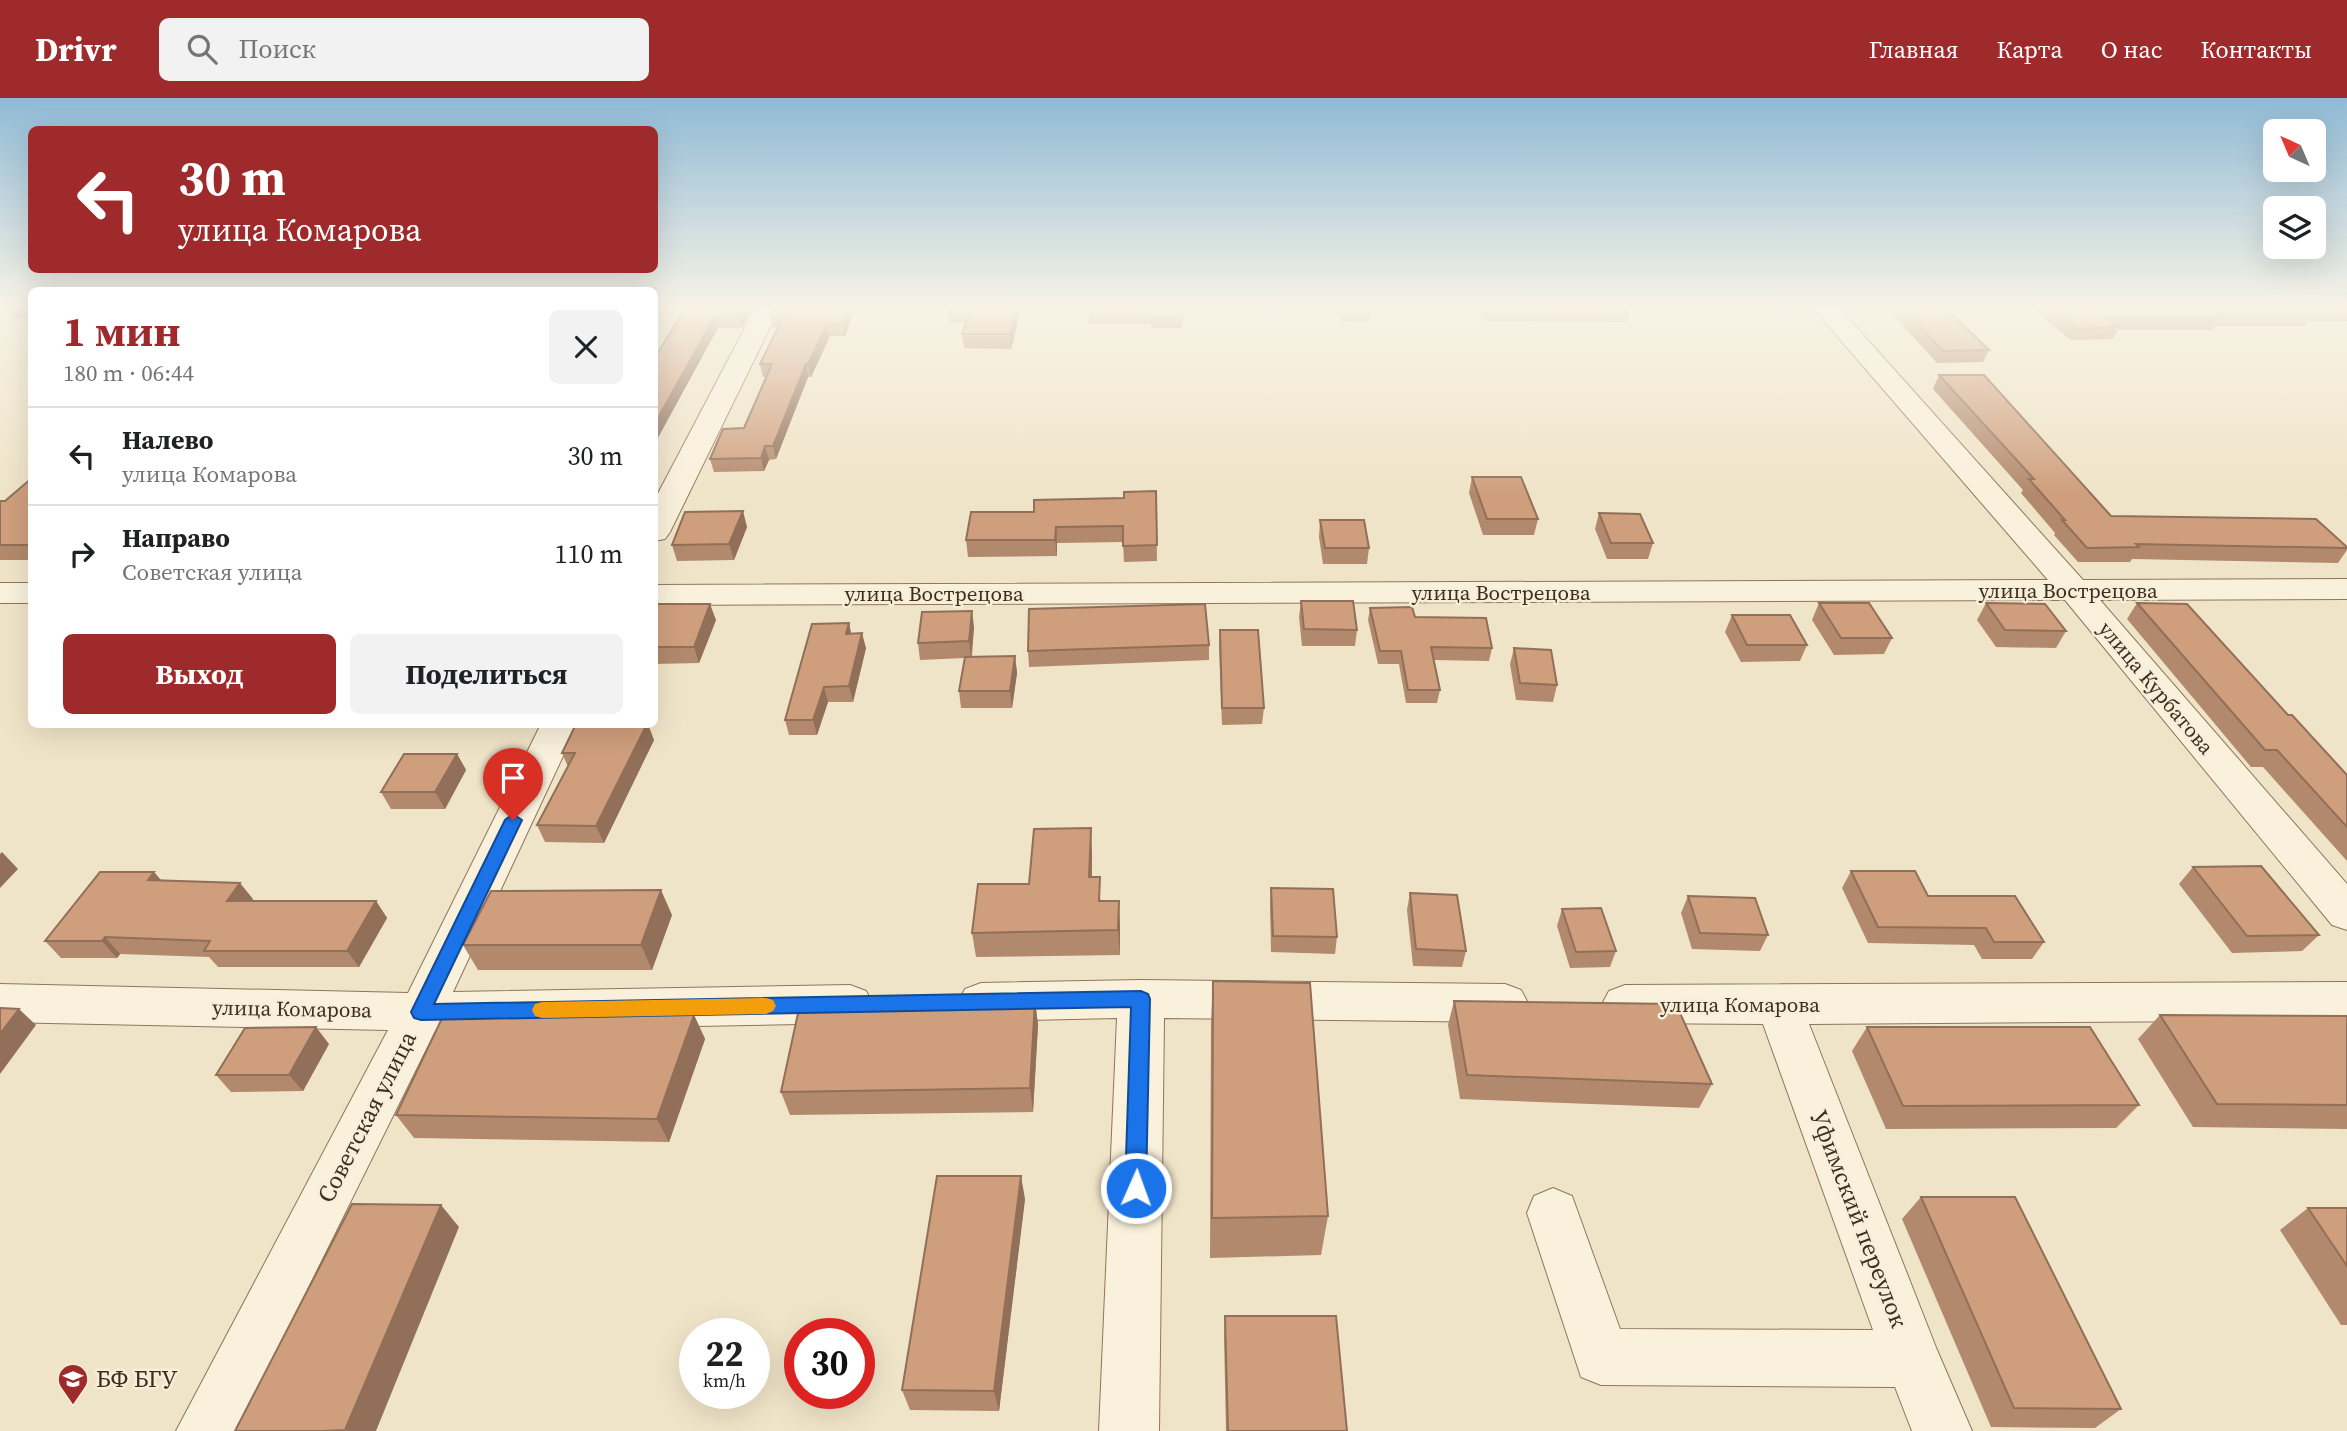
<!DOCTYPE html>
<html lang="ru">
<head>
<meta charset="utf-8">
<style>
	body { margin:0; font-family:"Source Serif 4",serif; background:#f2f2f2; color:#202124; height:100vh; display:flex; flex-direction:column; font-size:26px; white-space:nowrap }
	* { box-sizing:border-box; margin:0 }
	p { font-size:23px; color:#757577 }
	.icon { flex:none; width:38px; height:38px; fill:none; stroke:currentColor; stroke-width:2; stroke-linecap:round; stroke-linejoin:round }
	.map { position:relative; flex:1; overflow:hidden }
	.side { position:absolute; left:28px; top:189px; width:630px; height:441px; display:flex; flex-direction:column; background:#fff; border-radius:10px; box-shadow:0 7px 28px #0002 }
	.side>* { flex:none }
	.hud { position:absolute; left:28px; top:28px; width:630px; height:147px; border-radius:10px; box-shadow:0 7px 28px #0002; background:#9e2a2b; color:#fff; overflow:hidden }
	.needle { width:46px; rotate:316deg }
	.fabs { position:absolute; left:2263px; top:21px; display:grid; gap:14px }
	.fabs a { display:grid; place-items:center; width:63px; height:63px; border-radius:10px; background:#fff; box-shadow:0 7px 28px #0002; font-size:35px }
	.speed { position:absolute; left:679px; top:1220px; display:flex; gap:14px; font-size:35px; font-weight:700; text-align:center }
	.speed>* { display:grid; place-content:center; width:91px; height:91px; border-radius:50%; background:#fff; box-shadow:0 7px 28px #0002; line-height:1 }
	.speed small { font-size:18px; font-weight:400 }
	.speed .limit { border:10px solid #d22; background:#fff; color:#111 }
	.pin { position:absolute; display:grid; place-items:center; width:60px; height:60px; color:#fff; margin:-72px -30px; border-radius:50% 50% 50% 0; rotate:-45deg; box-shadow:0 0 7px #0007 }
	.pin .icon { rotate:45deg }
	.me { position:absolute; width:77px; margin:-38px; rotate:2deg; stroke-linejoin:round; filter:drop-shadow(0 0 5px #0008) }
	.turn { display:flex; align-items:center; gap:24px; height:147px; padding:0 35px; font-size:32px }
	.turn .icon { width:91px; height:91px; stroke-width:2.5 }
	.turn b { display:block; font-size:49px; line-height:60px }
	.round { display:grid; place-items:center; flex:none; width:74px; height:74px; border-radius:10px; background:#f2f2f2 }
	.headline { display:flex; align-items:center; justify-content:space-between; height:119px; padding:0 35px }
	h1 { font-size:42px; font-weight:700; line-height:52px; color:#9e2a2b }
	.primary-button { display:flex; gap:14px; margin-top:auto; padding:14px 35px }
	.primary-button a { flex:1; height:80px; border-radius:10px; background:#9e2a2b; color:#fff; font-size:28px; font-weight:700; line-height:80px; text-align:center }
	.primary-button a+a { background:#f2f2f2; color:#202124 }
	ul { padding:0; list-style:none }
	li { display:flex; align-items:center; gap:21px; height:98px; padding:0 35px; border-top:2px solid #e0e0e0 }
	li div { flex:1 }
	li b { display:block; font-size:26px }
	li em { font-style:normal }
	header { display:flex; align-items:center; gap:42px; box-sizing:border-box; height:98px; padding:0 35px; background:#9e2a2b; color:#fff }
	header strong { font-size:33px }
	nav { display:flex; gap:38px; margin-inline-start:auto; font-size:24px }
	.search { width:490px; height:63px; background:#f2f2f2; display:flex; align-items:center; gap:18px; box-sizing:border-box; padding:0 24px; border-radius:10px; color:#757577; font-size:26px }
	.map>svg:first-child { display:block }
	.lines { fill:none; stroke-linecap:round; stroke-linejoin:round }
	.minor-casing { stroke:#8d765c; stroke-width:2 }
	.minor { fill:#faf1dc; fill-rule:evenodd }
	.wall { fill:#b2896c }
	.shaded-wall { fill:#916f58 }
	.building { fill:#cf9f7d; stroke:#916f58; stroke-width:2 }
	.route { fill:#1a73e8; stroke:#114b97; stroke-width:2 }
	.slow { fill:#f59e0b }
	.labels { text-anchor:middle; stroke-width:5; stroke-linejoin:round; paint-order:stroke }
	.street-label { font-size:21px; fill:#3d2e20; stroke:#f7eed8 }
	.near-street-label { font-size:24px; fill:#3d2e20; stroke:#f7eed8 }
	.near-poi-label { font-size:24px; fill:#3d2e20; stroke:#f7eed8; text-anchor:start }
</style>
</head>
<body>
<header>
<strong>Drivr</strong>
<div class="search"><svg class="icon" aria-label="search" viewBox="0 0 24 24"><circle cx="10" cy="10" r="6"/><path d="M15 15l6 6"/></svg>Поиск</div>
<nav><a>Главная</a><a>Карта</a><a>О нас</a><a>Контакты</a></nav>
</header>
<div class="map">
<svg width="2347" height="1333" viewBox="0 0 2347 1333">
	<rect width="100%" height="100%" fill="#f0e4c8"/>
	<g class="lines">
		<g class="minor-casing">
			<g id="minor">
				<polygon points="756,209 780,209 670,434 665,441 654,443 654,403"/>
				<polygon points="1812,209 1838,209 2083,482 2347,481 2347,501 2100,502 2347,786 2347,832 2332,827 2065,502 654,507 654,487 2048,482"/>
				<rect x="0" y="485" width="32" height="20"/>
				<polygon points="541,626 578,626 453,894 850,887 866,893 873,906 866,919 850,925 435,933 237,1333 176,1333 388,932 0,924 0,886 408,895"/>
				<polygon points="1141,882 1505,886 1521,892 1528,905 1521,918 1505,924 1164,920 1159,1333 1099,1333 1117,920 981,923 965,917 958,904 965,891 981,885"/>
				<polygon points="2347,884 2347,922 1809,926 1937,1252 1972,1333 1912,1333 1895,1289 1601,1287 1581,1279 1527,1115 1534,1098 1553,1090 1572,1098 1620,1231 1873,1232 1763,926 1625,925 1609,919 1602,906 1609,893 1625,887"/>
			</g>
		</g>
		<use href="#minor" class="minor"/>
	</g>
	<g class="wall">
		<polygon points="32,209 32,221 16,221 9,210"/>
		<polygon points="686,209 754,209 742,230 718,230"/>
		<polygon points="774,209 855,209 855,211 845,238 830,238 811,279 808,279 776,361 769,362 764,373 714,374 710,361 744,330 767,279 763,279 760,266 778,229 773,229 770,217"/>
		<polygon points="1021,209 1011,251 964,250 962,236 966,224 949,225 947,210"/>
		<polygon points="1183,209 1182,230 1151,230 1151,226 1089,226 1089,216"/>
		<polygon points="1339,209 1368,209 1370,216 1369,224 1341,223"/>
		<polygon points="1477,209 1625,209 1629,217 1628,224 1482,223"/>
		<polygon points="1886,209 1945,209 1989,252 1983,264 1937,265"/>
		<polygon points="2030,209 2347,209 2347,223 2308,223 2305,228 2215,228 2213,232 2118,232 2113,241 2071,242"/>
		<polygon points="1939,277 2111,418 2347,449 2347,452 2338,465 2132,461 2130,464 2078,464 2054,437 2055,435 2021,395 2023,392 1933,291"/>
		<polygon points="1472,379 1538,421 1534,437 1483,437 1469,395"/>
		<polygon points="32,380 32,462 0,462 0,403 5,403"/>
		<polygon points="1156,393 1157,463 1124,464 1123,444 1057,445 1057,458 968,459 966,442 1034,414 1124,400"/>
		<polygon points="1599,415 1653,445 1648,461 1607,461 1595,431"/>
		<polygon points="1320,422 1369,450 1367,466 1323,466 1319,439"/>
		<polygon points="747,429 734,462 677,463 672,447"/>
		<polygon points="1301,503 1357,532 1355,548 1302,548 1299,519"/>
		<polygon points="1819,505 1892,540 1884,556 1834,557 1812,522"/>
		<polygon points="1986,505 2066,533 2056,550 1996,549 1977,522"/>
		<polygon points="2137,505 2288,617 2347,677 2347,763 2263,669 2251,669 2127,521"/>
		<polygon points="654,506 716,522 699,565 654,566"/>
		<polygon points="1370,510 1415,519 1492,550 1489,563 1434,562 1440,592 1437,605 1406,605 1399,566 1378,566 1368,522"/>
		<polygon points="1732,517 1807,547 1800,563 1741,564 1725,534"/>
		<polygon points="849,525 851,535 866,550 853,604 828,604 817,637 789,637 785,622"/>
		<polygon points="974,529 972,559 1015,558 1017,575 1012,610 961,610 959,593 965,560 920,562 918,545"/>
		<polygon points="1220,532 1264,610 1262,626 1222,627 1219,549"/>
		<polygon points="1209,547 1209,562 1029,569 1028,553"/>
		<polygon points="1514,550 1557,587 1553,604 1516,602 1510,566"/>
		<polygon points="654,642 604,745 545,744 537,727 568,669 562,655"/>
		<polygon points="457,656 466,672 445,711 391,711 381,694"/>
		<polygon points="1092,755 1092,779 1101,803 1120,827 1120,857 976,859 972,835 1029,786"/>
		<polygon points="2193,769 2319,837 2302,853 2232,855 2179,786"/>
		<polygon points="1851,773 1928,798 2044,844 2032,861 1982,861 1974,847 1868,845 1842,790"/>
		<polygon points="161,782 253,801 252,803 376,803 387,820 359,869 218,869 209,859 120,856 117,860 61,860 45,843"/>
		<polygon points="1271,790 1337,839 1335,856 1271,854 1270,807"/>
		<polygon points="1410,795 1466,853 1462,869 1413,868 1407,812"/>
		<polygon points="1688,798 1768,837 1760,853 1692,851 1681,815"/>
		<polygon points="1562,811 1616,853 1610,869 1570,870 1557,828"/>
		<polygon points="672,817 652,872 478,872 463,847"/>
		<polygon points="1213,883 1328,1118 1321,1157 1210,1160 1211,926"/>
		<polygon points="1035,903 1038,927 1033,1014 790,1017 781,994"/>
		<polygon points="1454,903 1712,986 1699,1010 1460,1001 1448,927"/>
		<polygon points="694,917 705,941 669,1044 414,1040 396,1017"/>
		<polygon points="2160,917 2347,918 2347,1031 2193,1029 2138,941"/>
		<polygon points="1867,929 2139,1007 2116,1030 1886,1031 1852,953"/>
		<polygon points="329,946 303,993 231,994 216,977"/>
		<polygon points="1921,1099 2121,1311 2095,1330 1991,1329 1902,1121"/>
		<polygon points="1025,1101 999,1313 910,1312 902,1292"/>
		<polygon points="2308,1110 2347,1110 2347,1227 2341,1227 2280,1132"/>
		<polygon points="1225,1218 1347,1333 1226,1333 1224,1238"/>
	</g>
	<g class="shaded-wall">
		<polygon points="744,209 754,209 742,230 739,217"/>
		<polygon points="849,209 855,209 855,211 845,238 843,226"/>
		<polygon points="1016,209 1021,209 1011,251 1010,236"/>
		<polygon points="715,218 718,230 654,347 654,327"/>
		<polygon points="827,226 830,238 811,279 808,266"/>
		<polygon points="806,266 808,279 776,361 773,348"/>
		<polygon points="765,348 769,362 764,373 761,360"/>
		<polygon points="743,413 747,429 734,462 729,446"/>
		<polygon points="1056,429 1057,445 1057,458 1055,442"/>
		<polygon points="710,506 716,522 699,565 694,549"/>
		<polygon points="972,513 974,529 971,560 969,543"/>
		<polygon points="849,525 852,540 846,536"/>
		<polygon points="862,535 866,550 853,604 849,588"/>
		<polygon points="1015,558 1017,575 1012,610 1010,593"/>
		<polygon points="824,589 828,604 817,637 813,622"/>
		<polygon points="647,626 648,626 654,642 604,745 596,728"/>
		<polygon points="457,656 466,672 445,711 435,694"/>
		<polygon points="1091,730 1092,755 1091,804 1089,779"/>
		<polygon points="2,754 18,771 0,790 0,756"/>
		<polygon points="154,774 168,790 148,782"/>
		<polygon points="240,785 253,801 240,820 227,803"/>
		<polygon points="661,792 672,817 652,872 641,847"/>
		<polygon points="376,803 387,820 359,869 347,853"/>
		<polygon points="1119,803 1120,827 1120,857 1118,832"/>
		<polygon points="105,839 120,856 117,860 102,843"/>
		<polygon points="1035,903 1038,927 1033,1014 1030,990"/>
		<polygon points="19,911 36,927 0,976 0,936"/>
		<polygon points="694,917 705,941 669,1044 657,1021"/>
		<polygon points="316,929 329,946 303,993 289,977"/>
		<polygon points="1021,1078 1025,1101 999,1313 994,1293"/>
		<polygon points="441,1107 459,1129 376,1333 347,1333 345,1332"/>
	</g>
	<g class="building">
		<polygon points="10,209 32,209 32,210 9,210"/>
		<polygon points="686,209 744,209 739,217 715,218 654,327 654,261"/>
		<polygon points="774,209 849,209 843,226 827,226 808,266 806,266 773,348 765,348 761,360 710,361 723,331 744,330 772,266 760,266 784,217 770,217"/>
		<polygon points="948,209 1016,209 1010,236 962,236 971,210 947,210"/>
		<polygon points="1090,209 1182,209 1182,221 1151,220 1151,217 1089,216"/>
		<polygon points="1341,209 1368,209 1370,216 1342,216"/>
		<polygon points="1481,209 1625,209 1629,217 1483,216"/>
		<polygon points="1902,209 1945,209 1989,252 1943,253"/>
		<polygon points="2050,209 2347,209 2347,212 2305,212 2312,217 2215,217 2220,221 2107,220 2119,229 2077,231"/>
		<polygon points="1939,277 1984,277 2111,418 2316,421 2347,449 2347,450 2136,446 2139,449 2087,450 2062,422 2065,422 2029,381 2034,381"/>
		<polygon points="1472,379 1521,379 1538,421 1487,421"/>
		<polygon points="32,380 32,447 0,447 0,403 5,403"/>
		<polygon points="1156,393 1157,447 1123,448 1123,428 1056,429 1055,442 966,442 971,414 1034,414 1034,402 1124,400 1124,394"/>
		<polygon points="743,413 729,446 672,447 685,414"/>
		<polygon points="1599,415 1640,416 1653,445 1611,445"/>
		<polygon points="1320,422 1364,422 1369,450 1325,450"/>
		<polygon points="1301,503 1353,503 1357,532 1304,531"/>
		<polygon points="1819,505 1869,505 1892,540 1841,540"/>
		<polygon points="1986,505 2045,506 2066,533 2005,532"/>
		<polygon points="2137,505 2187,506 2288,617 2292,617 2347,677 2347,729 2277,652 2265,652"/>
		<polygon points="654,506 710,506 694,549 654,549"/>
		<polygon points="1205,506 1209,547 1028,553 1029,511"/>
		<polygon points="1412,509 1415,519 1486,520 1492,550 1431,549 1440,592 1408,592 1401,553 1380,553 1370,510"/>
		<polygon points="972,513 969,543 918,545 922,514"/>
		<polygon points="1732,517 1790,517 1807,547 1747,547"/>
		<polygon points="849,525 846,536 862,535 849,588 824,589 813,622 785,622 812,526"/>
		<polygon points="1220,532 1258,532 1264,610 1222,610"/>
		<polygon points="1514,550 1551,552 1557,587 1520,585"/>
		<polygon points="1015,558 1010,593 959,593 965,559"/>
		<polygon points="576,626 647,626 596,728 537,727 575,655 562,655"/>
		<polygon points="404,656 457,656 435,694 381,694"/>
		<polygon points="1091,730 1089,779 1100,779 1099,803 1119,803 1118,832 972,835 978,786 1029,786 1034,731"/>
		<polygon points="2261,768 2319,837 2247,838 2193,769"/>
		<polygon points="1851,773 1915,773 1928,798 2015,798 2044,844 1994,844 1986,830 1878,829"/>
		<polygon points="100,774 154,774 148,782 240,785 227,803 376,803 347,853 204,853 210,843 105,839 102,843 45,843"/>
		<polygon points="1271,790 1333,791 1337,839 1273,838"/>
		<polygon points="661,792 641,847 463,847 491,793"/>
		<polygon points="1410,795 1457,797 1466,853 1416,851"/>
		<polygon points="1688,798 1755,800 1768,837 1700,835"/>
		<polygon points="1601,810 1616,853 1576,854 1562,811"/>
		<polygon points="1213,883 1310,885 1328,1118 1212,1120"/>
		<polygon points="1035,903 1030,990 781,994 800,906"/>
		<polygon points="1454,903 1676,906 1712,986 1467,977"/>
		<polygon points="0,910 19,911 0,936"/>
		<polygon points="445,914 694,917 657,1021 396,1017"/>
		<polygon points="2160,917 2347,918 2347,1007 2217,1006"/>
		<polygon points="316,929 289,977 216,977 245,930"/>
		<polygon points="1867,929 2090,929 2139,1007 1903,1008"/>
		<polygon points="937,1078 1021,1078 994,1293 902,1292"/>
		<polygon points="1921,1099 2015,1099 2121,1311 2014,1310"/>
		<polygon points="352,1106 441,1107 345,1332 323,1333 235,1333"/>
		<polygon points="2308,1110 2347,1110 2347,1168"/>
		<polygon points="1225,1218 1336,1218 1347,1333 1228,1333"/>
	</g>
	<linearGradient id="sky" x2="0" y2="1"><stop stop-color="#8fbad6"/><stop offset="0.53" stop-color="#f8f3e6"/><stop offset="1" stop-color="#f8f3e6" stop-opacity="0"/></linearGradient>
	<rect width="2347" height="396" fill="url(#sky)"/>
	<polygon class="route" points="513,716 522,722 434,906 1141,893 1148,896 1150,901 1146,1090 1143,1097 1136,1100 1128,1097 1125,1090 1131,909 421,922 414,920 411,914 505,722"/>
	<polygon class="slow" points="766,900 773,902 776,908 773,913 766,916 542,920 535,918 532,912 535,906 542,904"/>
	<defs>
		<g id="university-pin" transform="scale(1.575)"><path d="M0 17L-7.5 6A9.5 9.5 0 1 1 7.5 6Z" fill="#9e2a2b" stroke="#f7eed8"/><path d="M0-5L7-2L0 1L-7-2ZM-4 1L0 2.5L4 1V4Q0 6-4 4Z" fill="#fff"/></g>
	</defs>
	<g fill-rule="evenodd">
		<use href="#university-pin" x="73" y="1281"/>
	</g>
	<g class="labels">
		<g class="street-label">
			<text x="2068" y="500">улица Вострецова</text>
			<text x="1501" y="502">улица Вострецова</text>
			<text x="934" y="503">улица Вострецова</text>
			<text transform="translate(2156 590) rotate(50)" y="7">улица Курбатова</text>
			<text x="1740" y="914">улица Комарова</text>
			<text transform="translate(292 911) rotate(1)" y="7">улица Комарова</text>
		</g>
		<g class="near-street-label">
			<text transform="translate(367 1019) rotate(-63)" y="8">Советская улица</text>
			<text transform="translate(1859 1121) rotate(69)" y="8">Уфимский переулок</text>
		</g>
		<g class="near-poi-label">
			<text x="96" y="1289">БФ БГУ</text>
		</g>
	</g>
</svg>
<div class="fabs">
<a><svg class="needle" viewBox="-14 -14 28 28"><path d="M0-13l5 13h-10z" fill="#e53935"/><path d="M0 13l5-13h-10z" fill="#757577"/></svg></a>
<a><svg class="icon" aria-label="layers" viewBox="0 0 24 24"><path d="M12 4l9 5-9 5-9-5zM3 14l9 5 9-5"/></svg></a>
</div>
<div class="speed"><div>22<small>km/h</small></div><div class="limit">30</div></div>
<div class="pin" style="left:513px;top:722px;background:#d93025"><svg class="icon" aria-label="arrive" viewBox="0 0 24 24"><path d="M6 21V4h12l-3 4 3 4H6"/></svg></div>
<svg class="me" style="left:1136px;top:1090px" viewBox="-20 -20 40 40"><circle r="17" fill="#1a73e8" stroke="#fff" stroke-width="3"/><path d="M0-11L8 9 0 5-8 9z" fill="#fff"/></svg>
<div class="hud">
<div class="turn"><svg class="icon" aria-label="left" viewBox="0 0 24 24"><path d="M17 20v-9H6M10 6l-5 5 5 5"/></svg><div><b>30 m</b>улица Комарова</div></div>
</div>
<section class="side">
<div class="headline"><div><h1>1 мин</h1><p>180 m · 06:44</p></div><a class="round"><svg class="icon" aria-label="close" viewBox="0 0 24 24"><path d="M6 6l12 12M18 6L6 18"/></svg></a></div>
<ul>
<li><svg class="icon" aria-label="left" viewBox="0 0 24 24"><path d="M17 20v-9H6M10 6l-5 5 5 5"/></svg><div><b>Налево</b><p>улица Комарова</p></div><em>30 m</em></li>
<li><svg class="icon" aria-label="right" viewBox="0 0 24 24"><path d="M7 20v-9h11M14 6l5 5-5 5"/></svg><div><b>Направо</b><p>Советская улица</p></div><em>110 m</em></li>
</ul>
<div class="primary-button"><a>Выход</a><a>Поделиться</a></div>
</section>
</div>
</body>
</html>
